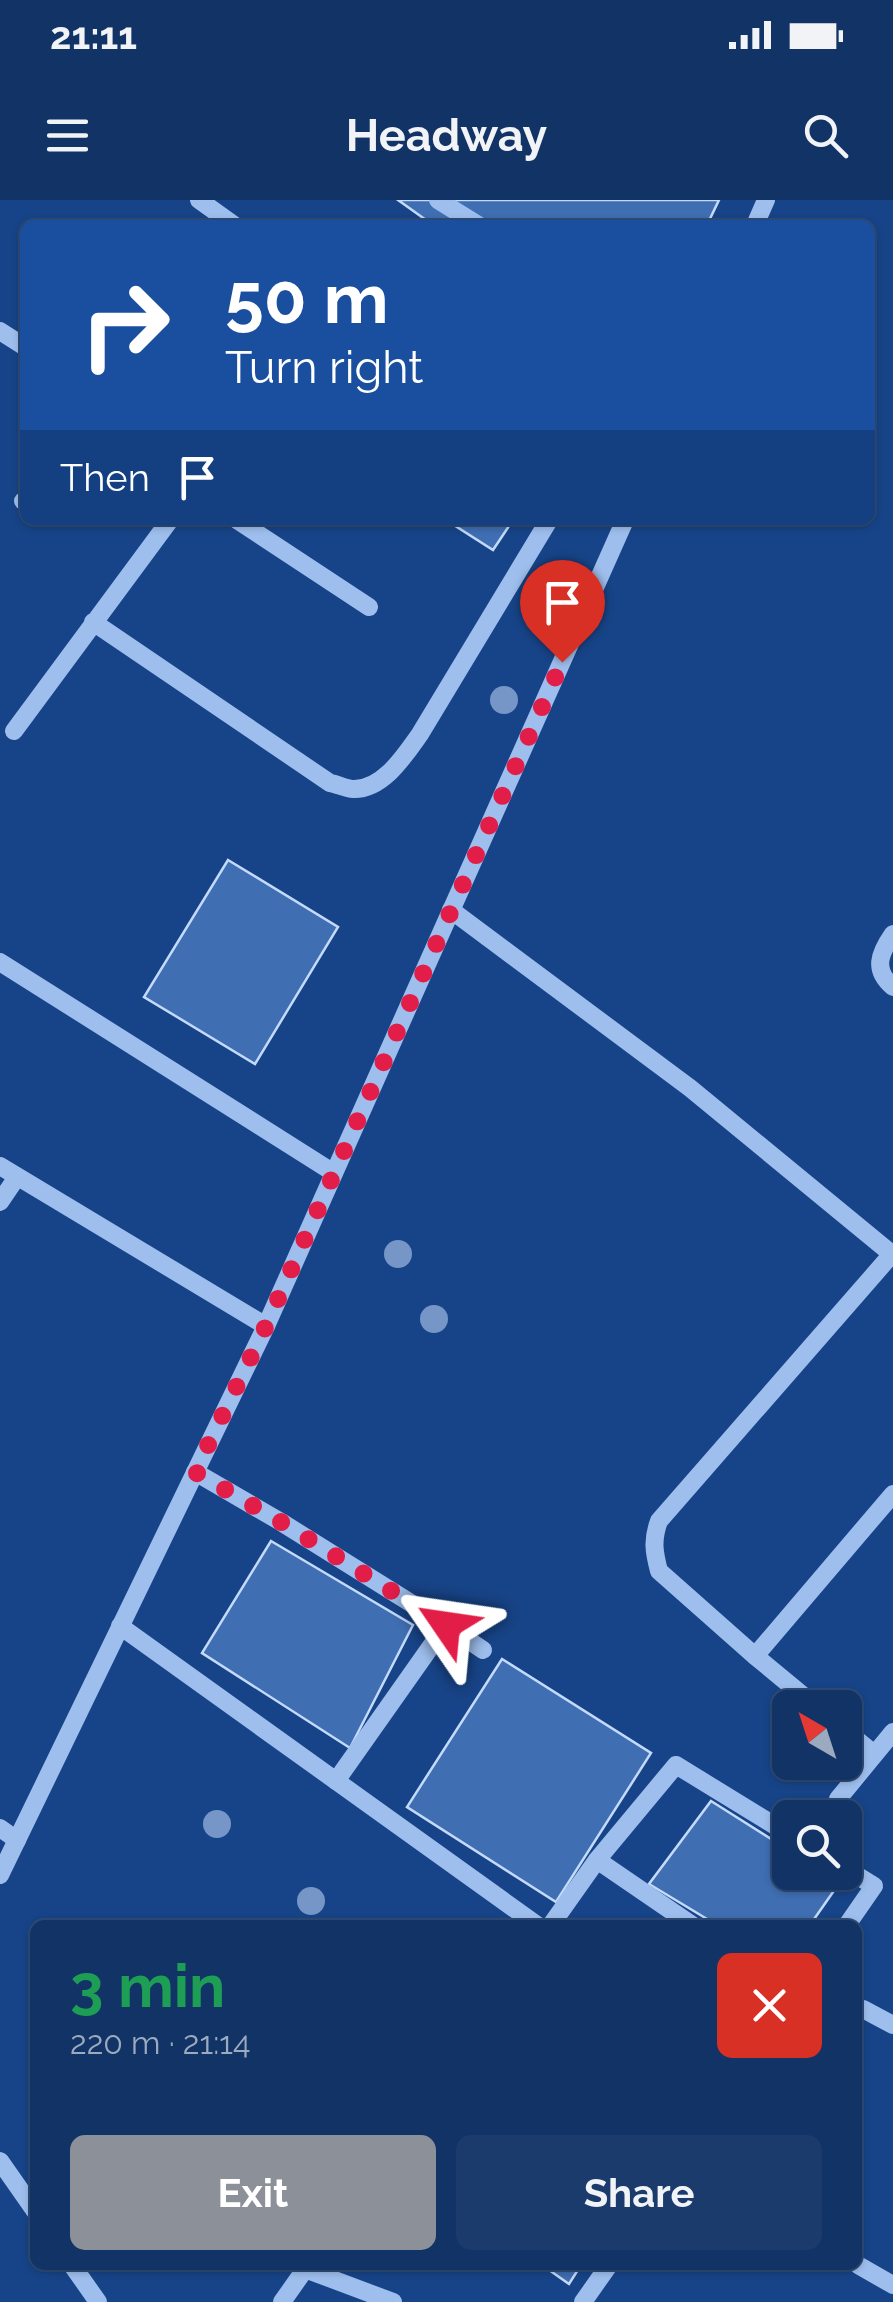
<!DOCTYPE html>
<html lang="en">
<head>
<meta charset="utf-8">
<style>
	body { margin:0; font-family:Raleway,sans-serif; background:#1a3b6c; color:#f1f3f6; height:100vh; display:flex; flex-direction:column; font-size:38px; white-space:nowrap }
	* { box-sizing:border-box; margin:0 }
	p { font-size:32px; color:#9caabf }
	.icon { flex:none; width:55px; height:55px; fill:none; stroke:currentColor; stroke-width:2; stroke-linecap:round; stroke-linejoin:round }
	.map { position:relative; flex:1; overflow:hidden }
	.panel { position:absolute; left:30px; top:1720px; width:832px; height:350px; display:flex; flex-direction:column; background:#136; border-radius:15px; box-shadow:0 2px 8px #0004,0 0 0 2px #304e7a }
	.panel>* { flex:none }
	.hud { position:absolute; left:20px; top:20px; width:855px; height:305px; border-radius:15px; box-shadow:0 2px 8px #0004,0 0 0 2px #304e7a; background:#1a4fa0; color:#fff; overflow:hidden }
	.needle { width:65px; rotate:321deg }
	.buttons { position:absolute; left:772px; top:1490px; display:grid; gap:20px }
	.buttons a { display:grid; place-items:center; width:90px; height:90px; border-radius:15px; background:#136; box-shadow:0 2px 8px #0004,0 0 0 2px #304e7a; font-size:50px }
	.pin { position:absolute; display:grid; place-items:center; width:85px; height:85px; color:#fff; margin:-102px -42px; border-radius:50% 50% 50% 0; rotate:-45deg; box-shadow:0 0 10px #0007 }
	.pin .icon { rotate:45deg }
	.me { position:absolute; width:110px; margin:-55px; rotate:302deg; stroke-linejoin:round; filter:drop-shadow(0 0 8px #0008) }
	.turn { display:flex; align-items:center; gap:35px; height:210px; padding:0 40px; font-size:45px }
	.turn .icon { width:130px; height:130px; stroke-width:2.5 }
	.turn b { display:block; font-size:70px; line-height:85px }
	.then { display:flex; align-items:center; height:95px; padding:0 40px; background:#0003; gap:20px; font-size:38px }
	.round { display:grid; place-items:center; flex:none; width:105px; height:105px; border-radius:15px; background:#1a3b6c }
	.head { display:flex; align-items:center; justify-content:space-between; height:170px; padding:0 40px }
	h1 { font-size:60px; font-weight:700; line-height:75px; color:#1e9e55 }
	.button { display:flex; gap:20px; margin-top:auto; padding:20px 40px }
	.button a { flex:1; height:115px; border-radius:15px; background:#8c9099; color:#fff; font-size:40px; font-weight:700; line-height:115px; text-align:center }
	.button a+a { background:#1a3b6c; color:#f1f3f6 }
	.status { display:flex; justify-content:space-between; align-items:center; height:70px; padding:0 50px; background:#136; direction:ltr }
	.status svg { height:28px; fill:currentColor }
	header { display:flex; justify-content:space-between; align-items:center; height:130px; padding:0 40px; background:#136; font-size:45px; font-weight:700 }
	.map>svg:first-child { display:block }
	.building { fill:#3f6eb2; stroke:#c3dafa; stroke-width:2.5 }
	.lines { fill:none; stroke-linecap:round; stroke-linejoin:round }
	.minor { stroke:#9ebfee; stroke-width:18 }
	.tree { fill:#7696c7 }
	.route { stroke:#e11d48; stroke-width:18; stroke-dasharray:0 32.4 }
</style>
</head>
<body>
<div class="status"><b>21:11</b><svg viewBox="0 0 49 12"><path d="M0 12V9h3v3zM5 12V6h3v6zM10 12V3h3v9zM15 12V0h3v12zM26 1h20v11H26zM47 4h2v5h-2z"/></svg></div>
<header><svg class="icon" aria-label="menu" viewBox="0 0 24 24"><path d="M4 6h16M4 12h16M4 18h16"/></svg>Headway<svg class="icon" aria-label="search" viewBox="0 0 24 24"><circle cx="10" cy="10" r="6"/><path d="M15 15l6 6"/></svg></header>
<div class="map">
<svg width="893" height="2102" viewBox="0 0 893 2102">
	<rect width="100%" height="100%" fill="#174488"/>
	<g class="building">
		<polygon points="398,0 719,0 707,25 433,25"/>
		<polygon points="446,320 513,320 493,350"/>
		<polygon points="228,660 338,727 255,864 144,797"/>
		<polygon points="271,1341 413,1425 350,1548 202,1453"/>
		<polygon points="502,1459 651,1553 556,1702 407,1607"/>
		<polygon points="711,1601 790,1651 790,1672 824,1672 840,1682 810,1725 717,1725 649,1684"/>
		<polygon points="542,2065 581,2065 569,2084"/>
	</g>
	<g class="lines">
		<g class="minor">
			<polyline points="199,0 234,25"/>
			<polyline points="438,0 478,25"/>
			<polyline points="755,25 766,0"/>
			<polyline points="0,131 25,147"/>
			<polyline points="23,301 25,301"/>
			<polyline points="237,320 369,407"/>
			<path d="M 93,422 L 330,583 C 337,584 346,589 353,589 C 383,590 405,555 420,534 L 549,320"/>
			<polyline points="14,531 170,320"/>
			<polyline points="451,710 690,888 893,1055"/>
			<path d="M 893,734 C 879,754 873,770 893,787"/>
			<polyline points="0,762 334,973"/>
			<polyline points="0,966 266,1126"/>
			<polyline points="0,1002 17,977"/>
			<polyline points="195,1272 281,1322 446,1425 336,1581"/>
			<polyline points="446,1425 483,1450"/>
			<polyline points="120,1426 537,1725"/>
			<polyline points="755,1456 893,1294"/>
			<path d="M 818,1508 L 755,1456 L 659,1371 C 654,1352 652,1340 659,1321 L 892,1054"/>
			<polyline points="845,1530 874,1554"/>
			<polyline points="838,1599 893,1532"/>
			<polyline points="0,1628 17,1640"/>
			<polyline points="597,1660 692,1725"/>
			<polyline points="845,1668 874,1686 847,1725"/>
			<polyline points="0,1675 266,1126 625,320"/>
			<polyline points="551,1725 597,1660 676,1565 790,1635"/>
			<polyline points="863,1809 893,1825"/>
			<polyline points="0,1961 35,2011"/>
			<polyline points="72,2065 98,2102"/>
			<polyline points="858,2065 893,2085"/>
			<polyline points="305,2069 393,2102"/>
			<polyline points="282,2102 308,2065"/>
			<polyline points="583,2102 609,2065"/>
		</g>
	</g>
	<g class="tree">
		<circle cx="504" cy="500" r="14"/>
		<circle cx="398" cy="1054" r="14"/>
		<circle cx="434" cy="1119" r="14"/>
		<circle cx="217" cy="1624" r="14"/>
		<circle cx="311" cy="1701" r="14"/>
	</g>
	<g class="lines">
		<polyline class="route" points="446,1425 281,1322 195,1272 266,1126 562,462"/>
	</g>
</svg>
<div class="buttons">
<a><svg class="needle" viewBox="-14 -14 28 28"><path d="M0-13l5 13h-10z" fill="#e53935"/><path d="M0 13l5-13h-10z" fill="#9caabf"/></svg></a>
<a><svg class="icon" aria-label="search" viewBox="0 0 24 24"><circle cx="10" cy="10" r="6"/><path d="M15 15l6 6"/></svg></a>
</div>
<div class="pin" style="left:562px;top:462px;background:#d93025"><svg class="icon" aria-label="arrive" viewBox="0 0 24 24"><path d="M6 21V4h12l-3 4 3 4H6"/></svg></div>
<svg class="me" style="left:446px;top:1425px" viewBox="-20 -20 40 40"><path d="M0-17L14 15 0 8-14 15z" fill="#e11d48" stroke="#fff" stroke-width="4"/></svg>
<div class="hud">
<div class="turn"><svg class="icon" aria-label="right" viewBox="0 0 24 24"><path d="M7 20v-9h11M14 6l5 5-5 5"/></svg><div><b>50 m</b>Turn right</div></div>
<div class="then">Then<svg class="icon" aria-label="arrive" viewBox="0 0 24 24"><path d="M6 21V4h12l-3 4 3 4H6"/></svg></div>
</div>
<section class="panel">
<div class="head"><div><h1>3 min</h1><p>220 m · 21:14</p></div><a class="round" style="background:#d93025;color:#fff"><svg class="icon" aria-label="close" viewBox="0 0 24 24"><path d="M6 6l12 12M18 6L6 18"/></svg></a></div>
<div class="button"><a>Exit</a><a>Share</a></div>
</section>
</div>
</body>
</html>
